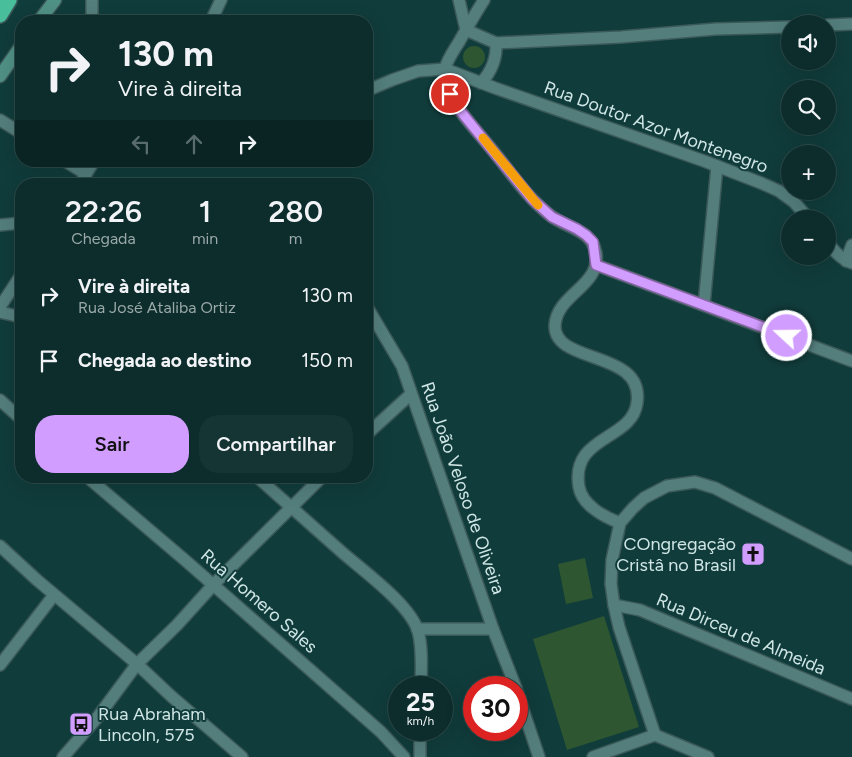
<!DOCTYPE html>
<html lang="pt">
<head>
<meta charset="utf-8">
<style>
	body { margin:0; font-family:Figtree,sans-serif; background:#153534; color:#f1f3f6; height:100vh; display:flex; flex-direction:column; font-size:19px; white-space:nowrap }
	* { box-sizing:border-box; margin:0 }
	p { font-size:16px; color:#9aa8a9 }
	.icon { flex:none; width:28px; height:28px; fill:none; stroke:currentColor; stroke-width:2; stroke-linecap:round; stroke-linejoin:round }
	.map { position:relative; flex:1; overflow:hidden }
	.panel { position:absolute; left:15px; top:178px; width:358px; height:305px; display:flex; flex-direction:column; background:#0c2d2c; border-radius:20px; box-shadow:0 5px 20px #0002,0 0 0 1px #2c4948 }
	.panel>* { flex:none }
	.guide { position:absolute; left:15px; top:15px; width:358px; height:152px; border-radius:20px; box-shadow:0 5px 20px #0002,0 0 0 1px #2c4948; background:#0c2d2c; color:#f1f3f6; overflow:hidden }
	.controls { position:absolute; left:781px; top:15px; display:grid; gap:10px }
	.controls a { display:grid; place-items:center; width:55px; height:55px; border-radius:50%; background:#0c2d2c; box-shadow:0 5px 20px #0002,0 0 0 1px #2c4948; font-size:25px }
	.speed { position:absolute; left:388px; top:676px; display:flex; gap:10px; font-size:25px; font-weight:700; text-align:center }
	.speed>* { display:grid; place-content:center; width:65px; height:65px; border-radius:50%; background:#0c2d2c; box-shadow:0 5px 20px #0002,0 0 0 1px #2c4948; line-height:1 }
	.speed small { font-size:12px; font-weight:400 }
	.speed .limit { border:8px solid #d22; background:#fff; color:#111 }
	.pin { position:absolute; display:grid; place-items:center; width:42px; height:42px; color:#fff; margin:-21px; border:2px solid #fff; border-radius:50%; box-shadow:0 1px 5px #0007 }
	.me { position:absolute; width:55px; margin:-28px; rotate:291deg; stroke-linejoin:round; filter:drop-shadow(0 0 4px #0008) }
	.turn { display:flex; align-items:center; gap:18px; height:105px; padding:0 20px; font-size:22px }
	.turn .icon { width:65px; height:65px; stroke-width:2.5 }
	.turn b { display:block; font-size:35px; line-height:42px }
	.lanes { display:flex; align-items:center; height:48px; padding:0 20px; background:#0003; justify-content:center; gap:25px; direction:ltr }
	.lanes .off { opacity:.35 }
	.eta { display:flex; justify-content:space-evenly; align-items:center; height:85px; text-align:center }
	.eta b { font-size:30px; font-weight:600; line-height:35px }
	.primary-button { display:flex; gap:10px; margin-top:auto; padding:10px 20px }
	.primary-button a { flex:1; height:58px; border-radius:20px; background:#d19dfe; color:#111; font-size:20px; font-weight:600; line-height:58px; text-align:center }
	.primary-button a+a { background:#153534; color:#f1f3f6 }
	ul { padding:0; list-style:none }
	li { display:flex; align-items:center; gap:15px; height:65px; padding:0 20px }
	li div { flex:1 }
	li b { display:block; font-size:19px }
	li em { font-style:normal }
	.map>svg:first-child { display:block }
	.green { fill:#2d5631 }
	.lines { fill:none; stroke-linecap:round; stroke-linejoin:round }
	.minor-casing { stroke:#3b5958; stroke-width:14 }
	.secondary-casing { stroke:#3b5958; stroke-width:15 }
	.motorway-casing { stroke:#3b5958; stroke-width:18 }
	.minor { stroke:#537e7c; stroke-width:11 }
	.secondary { stroke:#509185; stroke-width:12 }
	.motorway { stroke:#48be9a; stroke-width:15 }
	.route-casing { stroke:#8866a5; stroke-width:12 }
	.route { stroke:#d19dfe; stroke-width:9 }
	.slow { stroke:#f59e0b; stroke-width:9 }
	.labels { text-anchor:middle; stroke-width:4; stroke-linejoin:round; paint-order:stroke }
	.street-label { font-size:18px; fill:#cfe6e5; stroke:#103c3b }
	.poi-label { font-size:18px; fill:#cfe6e5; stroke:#103c3b; text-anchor:end }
</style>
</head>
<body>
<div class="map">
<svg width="852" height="757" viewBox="0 0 852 757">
	<rect width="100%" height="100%" fill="#103c3b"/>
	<g class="green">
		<circle cx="474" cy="57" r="11"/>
		<polygon points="585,558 593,598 566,604 558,564"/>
		<polygon points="604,616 639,727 567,750 533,639"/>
	</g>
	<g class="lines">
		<g class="minor-casing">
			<g id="minor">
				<polyline points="92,0 92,21"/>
				<polyline points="459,0 466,30"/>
				<path d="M 484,0 C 475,14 467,28 459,42 C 454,50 447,60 445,69 C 443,77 447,88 451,95 C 461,116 479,133 494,152 C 512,174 528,199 551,216 C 567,228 592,230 596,253 C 601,286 557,294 555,325 C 553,365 645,349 637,403 C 632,441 570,435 579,487 C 582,505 604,517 620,523"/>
				<polyline points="211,21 221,0"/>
				<polyline points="828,25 852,24"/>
				<polyline points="466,30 496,43 621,37 716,29 790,27"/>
				<path d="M 481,83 C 492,71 497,59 496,43"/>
				<polyline points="366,91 392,80 418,71 445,69 495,88 704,161 761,183 779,191 794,202 809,219"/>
				<polyline points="0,120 21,133"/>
				<polyline points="65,161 86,174"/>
				<polyline points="80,184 94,161"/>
				<polyline points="0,225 21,223"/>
				<path d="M 828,243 C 835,252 841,259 852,263"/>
				<polyline points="846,261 852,245"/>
				<polyline points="596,265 852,361"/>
				<polyline points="366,305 402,366 493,629 516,688"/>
				<polyline points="704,305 717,166"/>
				<polyline points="0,307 21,275"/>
				<polyline points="0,312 21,317"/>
				<polyline points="0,400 21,419"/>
				<polyline points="366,435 411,394"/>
				<polyline points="86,476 186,561 381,732 404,757"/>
				<path d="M 256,476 C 285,502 315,528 344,554 C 365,572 410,605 418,631 C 423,649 421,669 421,688"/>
				<polyline points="0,546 37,580 137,664 171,696 242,757"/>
				<polyline points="614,605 640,610 852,699"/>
				<polyline points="417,629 493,629"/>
				<polyline points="0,665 54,595"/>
				<polyline points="516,689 539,757"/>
				<polyline points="63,757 97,718 137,664 177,625 215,583 323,476"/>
				<polyline points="420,757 420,730"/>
				<polyline points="593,757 655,735"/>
				<polyline points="708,757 655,735 619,627 614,605 611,584 612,560 620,523 633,508 644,498 667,486 695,482 715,488 852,559"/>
			</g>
		</g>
		<g class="secondary-casing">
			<g id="secondary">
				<polyline points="39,21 55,0"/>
				<polyline points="0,76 21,46"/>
			</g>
		</g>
		<g class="motorway-casing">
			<polyline id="motorway" points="0,15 9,0"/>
		</g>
		<use href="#minor" class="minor"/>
		<use href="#secondary" class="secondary"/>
		<use href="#motorway" class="motorway"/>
	</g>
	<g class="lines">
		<g class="route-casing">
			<polyline id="route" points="450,94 462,113 532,199 552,217 577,229 586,235 593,242 596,265 787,336"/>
		</g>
		<use href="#route" class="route"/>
		<polyline class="slow" points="483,138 538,205"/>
	</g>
	<defs>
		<g id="church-square" transform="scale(1.25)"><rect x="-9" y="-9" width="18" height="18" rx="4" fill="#d19dfe" stroke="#103c3b"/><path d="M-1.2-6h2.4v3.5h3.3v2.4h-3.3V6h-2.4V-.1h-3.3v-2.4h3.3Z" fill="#111"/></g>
		<g id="bus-square" transform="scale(1.25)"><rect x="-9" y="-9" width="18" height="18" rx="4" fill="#d19dfe" stroke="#103c3b"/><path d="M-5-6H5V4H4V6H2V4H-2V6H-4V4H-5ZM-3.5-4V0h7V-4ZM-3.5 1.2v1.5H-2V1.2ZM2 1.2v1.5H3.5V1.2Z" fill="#111"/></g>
	</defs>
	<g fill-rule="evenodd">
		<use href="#church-square" x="753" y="554"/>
		<use href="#bus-square" x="81" y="724"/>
	</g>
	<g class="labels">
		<g class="street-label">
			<text transform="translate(656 127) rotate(20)" y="6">Rua Doutor Azor Montenegro</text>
			<text transform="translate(463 488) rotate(71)" y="6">Rua João Veloso de Oliveira</text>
			<text transform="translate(259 601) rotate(41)" y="6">Rua Homero Sales</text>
			<text transform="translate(741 634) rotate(23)" y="6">Rua Dirceu de Almeida</text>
		</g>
		<g class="poi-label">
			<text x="736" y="550">COngregação<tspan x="736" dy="21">Cristâ no Brasil</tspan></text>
			<text x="98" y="720" text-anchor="start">Rua Abraham<tspan x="98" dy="21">Lincoln, 575</tspan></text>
		</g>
	</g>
</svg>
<div class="controls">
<a><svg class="icon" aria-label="sound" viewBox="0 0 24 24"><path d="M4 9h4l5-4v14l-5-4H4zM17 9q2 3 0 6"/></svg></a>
<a><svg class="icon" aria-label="search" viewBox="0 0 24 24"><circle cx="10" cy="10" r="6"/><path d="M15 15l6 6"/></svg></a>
<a>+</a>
<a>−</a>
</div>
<div class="speed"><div>25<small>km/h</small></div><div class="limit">30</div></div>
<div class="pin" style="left:450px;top:94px;background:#d93025"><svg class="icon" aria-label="arrive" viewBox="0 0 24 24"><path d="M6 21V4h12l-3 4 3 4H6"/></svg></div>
<svg class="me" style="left:787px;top:336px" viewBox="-20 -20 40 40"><circle r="17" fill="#d19dfe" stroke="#fff" stroke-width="3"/><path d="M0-11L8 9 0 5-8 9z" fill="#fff"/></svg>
<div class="guide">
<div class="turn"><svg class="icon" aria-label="right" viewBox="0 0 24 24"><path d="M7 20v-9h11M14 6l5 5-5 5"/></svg><div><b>130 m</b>Vire à direita</div></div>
<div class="lanes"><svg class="icon off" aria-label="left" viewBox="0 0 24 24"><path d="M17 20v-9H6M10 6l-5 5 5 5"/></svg><svg class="icon off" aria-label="ahead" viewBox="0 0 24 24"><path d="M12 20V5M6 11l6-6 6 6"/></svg><svg class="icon" aria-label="right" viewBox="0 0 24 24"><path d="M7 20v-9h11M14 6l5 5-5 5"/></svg></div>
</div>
<section class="panel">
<div class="eta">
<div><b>22:26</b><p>Chegada</p></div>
<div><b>1</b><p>min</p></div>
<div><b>280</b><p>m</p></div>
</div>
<ul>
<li><svg class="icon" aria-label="right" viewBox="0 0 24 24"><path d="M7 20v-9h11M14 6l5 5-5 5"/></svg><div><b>Vire à direita</b><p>Rua José Ataliba Ortiz</p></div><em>130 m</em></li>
<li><svg class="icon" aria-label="arrive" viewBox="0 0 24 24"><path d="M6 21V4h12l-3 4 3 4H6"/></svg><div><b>Chegada ao destino</b></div><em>150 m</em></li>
</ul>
<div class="primary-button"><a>Sair</a><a>Compartilhar</a></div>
</section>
</div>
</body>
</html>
